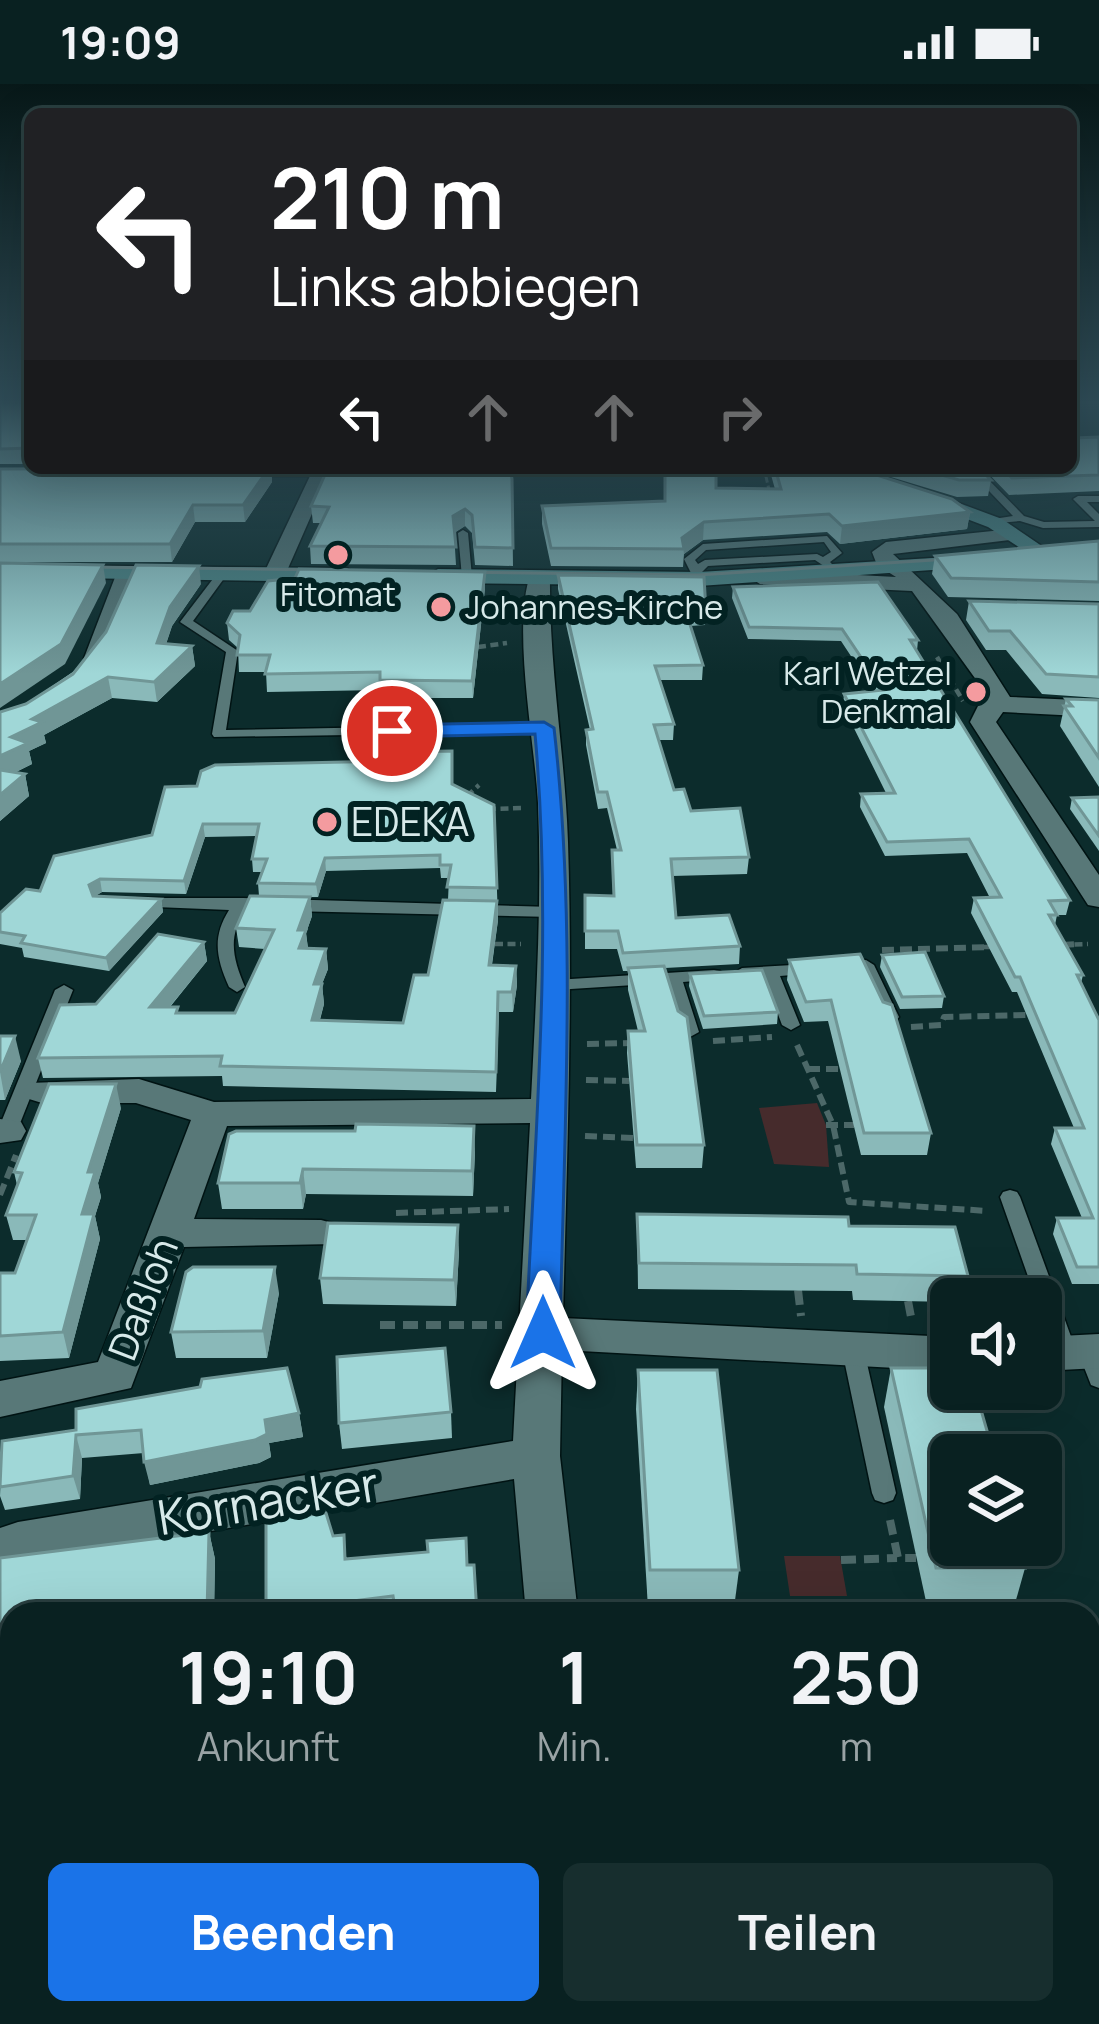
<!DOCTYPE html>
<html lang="de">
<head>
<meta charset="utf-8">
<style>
	body { margin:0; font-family:Manrope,sans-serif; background:#172e2e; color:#f1f3f6; height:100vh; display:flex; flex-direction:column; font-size:45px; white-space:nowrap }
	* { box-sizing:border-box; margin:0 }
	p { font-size:39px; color:#99a3a5 }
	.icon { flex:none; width:66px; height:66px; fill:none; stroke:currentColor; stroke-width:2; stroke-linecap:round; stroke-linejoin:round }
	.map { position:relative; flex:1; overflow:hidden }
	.details { position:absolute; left:0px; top:1518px; width:1101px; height:423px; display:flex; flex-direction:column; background:#092121; border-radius:36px 36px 0 0; box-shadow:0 12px 48px #0002,0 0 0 3px #293e3f }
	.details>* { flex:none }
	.top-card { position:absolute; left:24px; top:24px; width:1053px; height:366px; border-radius:18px; box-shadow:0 12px 48px #0002,0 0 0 3px #293e3f; background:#202124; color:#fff; overflow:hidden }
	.fabs { position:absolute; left:930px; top:1194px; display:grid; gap:24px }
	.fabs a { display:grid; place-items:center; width:132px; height:132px; border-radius:18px; background:#092121; box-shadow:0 12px 48px #0002,0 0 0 3px #293e3f; font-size:60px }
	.pin { position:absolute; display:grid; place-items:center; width:102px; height:102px; color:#fff; margin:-51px; border:6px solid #fff; border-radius:50%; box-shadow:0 3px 12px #0007 }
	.me { position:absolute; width:132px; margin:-66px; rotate:0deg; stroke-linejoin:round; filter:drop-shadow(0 0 9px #0008) }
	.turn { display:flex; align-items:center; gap:42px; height:252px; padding:0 48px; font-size:54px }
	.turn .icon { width:156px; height:156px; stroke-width:2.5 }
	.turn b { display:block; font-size:84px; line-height:102px }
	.lanes { display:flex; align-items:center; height:114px; padding:0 48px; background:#0003; justify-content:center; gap:60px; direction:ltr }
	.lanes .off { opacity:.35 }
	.eta { display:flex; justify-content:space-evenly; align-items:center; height:204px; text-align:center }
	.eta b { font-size:72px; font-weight:700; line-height:84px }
	.action { display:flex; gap:24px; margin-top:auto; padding:24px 48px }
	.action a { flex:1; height:138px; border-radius:18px; background:#1a73e8; color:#fff; font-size:48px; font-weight:700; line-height:138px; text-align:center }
	.action a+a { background:#172e2e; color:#f1f3f6 }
	.status { display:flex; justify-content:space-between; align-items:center; height:84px; padding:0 60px; background:#092121; direction:ltr }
	.status svg { height:33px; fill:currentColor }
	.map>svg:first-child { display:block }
	.green { fill:#462b2c }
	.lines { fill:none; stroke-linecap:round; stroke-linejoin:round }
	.lane-casing { stroke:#001313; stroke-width:3 }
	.street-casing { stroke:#001313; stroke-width:3 }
	.secondary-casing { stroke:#001313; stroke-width:3 }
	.path-far3 { stroke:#4c6868; stroke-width:3; stroke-dasharray:6 3; stroke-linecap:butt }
	.path-far2 { stroke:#4c6868; stroke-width:4.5; stroke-dasharray:8 4.5; stroke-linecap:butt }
	.path-far1 { stroke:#4c6868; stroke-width:6; stroke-dasharray:12 6; stroke-linecap:butt }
	.path { stroke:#4c6868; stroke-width:8; stroke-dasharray:15 8; stroke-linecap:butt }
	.lane { fill:#587878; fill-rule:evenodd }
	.street { fill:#587878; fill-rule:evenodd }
	.secondary { fill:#4e8788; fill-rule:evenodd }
	.tram { stroke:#728b8b; stroke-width:3 }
	.wall { fill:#8ab9b9; fill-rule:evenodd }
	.shaded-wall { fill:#709696 }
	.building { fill:#a0d7d7; stroke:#709696; stroke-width:3 }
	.route { fill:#1a73e8; stroke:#114b97; stroke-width:3 }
	.poi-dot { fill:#f49b9f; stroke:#022222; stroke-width:4.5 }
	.labels { text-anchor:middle; stroke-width:12; stroke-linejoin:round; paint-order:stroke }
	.far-poi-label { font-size:33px; fill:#d7e9e9; stroke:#022222 }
	.poi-label { font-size:39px; fill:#d7e9e9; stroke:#022222; text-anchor:start }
	.street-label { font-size:39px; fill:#d7e9e9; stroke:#022222 }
	.near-street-label { font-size:48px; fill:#d7e9e9; stroke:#022222 }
</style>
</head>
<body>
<div class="status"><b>19:09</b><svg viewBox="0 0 49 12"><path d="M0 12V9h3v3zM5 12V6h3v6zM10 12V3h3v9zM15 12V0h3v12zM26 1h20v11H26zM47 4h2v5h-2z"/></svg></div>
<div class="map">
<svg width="1099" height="1940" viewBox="0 0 1099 1940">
	<rect width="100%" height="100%" fill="#0c2c2c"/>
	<g class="green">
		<polygon points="817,1019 826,1041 829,1083 774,1080 759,1024"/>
		<polygon points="784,1472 840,1472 847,1512 790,1512"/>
	</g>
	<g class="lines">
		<g class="lane-casing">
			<g id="lane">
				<polygon points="967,384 977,384 1024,432 1044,438 1095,437 1073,415 1078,412 1099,412 1099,418 1087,418 1099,430 1099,443 1043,444 1020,437 987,440 987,436 1013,432"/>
				<polygon points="463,446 468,449 472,493 467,496 462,493 458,449"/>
				<path d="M 827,452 L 842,469 L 830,478 L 835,483 L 830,486 L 815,476 L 708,482 L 702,488 L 702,495 L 698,496 L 693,493 L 684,475 L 703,460 ZM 824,458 L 831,468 L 823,473 L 817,470 L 705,476 L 698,480 L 695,476 L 706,466 Z"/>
				<polygon points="223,486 228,489 193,537 238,567 226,646 544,640 551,644 544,648 214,653 212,650 226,568 180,538 219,487"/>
				<path d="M 137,814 L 243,814 L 553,823 L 561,828 L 553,833 L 246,826 C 227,852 233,875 245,903 L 237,908 L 229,903 C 216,874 212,853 229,826 L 131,822 L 129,819 Z"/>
				<polygon points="866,876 874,881 899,933 896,937 884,937 860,887 844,888 836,883 844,878"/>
				<polygon points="810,880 818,885 816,889 780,892 800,941 791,946 782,941 764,893 742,894 734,889 742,884"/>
				<polygon points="714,886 720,887 722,891 720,895 683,898 699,948 690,953 681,948 666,899 555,906 547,901 555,896"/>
				<polygon points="64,901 73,906 17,1047 7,1053 0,1051 0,1041 55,906"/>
				<polygon points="1010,1106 1017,1108 1020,1113 1077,1269 1074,1275 1066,1277 1058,1275 1055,1269 1041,1230 1041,1215 1036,1215 1000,1113 1003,1108"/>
				<polygon points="853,1258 861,1260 864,1266 896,1409 893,1416 884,1419 875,1416 872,1409 842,1266 845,1260"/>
				<polygon points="1089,1260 1099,1266 1099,1304 1091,1301 1078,1268 1081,1262"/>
			</g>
		</g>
		<g class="street-casing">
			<g id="street">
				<polygon points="332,384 286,489 267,494 264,489 310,392 223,392 214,386"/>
				<polygon points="1012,445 1022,451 1019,455 893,470 957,530 1010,613 1099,617 1099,633 1003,628 996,638 1099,791 1099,823 1088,821 970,638 985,608 912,507 760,500 749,493 760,486 896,493 877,481 872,468 886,458"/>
				<polygon points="119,483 138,488 108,574 87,579 84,574"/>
				<path d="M 531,489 L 550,494 C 549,583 565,670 568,758 C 573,917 567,1075 563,1234 L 951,1253 L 951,1287 L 562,1266 L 560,1372 L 578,1530 L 526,1530 L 514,1395 L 25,1479 L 0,1489 L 0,1444 L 18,1438 L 513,1357 L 530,1039 L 227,1042 L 194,1135 L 321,1136 L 336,1140 L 342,1150 L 336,1160 L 184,1163 L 131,1304 L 0,1333 L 0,1297 L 98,1278 L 191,1036 L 136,1019 L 42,1019 L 29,1015 L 23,1007 L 29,999 L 139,995 L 214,1018 L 531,1015 C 536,917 542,818 538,719 C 535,661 511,540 531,489 Z"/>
				<polygon points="0,1035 21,1038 26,1047 21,1056 0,1059"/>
				<polygon points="1099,1250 1099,1284 1041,1287 1041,1253"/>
				<polygon points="105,1929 205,1929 201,1940 101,1940"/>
				<polygon points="656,1929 723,1929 727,1940 660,1940"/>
			</g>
		</g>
		<g class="secondary-casing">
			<g id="secondary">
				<polygon points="924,406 1002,435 1055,471 1037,475 988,443 917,416 914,412"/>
				<polygon points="982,471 993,477 990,482 699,502 438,499 427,492 438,485 699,488"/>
				<polygon points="0,481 347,484 358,491 347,498 0,493"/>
			</g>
		</g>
		<polyline class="path-far3" points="764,384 770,410"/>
		<g class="path-far2">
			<polyline points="478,563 507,559"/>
			<polyline points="937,573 963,617"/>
			<polyline points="467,712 479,701"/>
			<polyline points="488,725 523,724"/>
			<polyline points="495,860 521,860"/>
			<polyline points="1062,861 1088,860"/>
			<polyline points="983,863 994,863"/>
		</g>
		<g class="path-far1">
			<polyline points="1062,861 1080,860"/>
			<polyline points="882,866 994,863"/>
			<polyline points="911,943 941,941 944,933 1029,931"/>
			<polyline points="713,957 772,953"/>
			<polyline points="587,960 634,959"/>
			<polyline points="797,961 833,1041 849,1118 988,1127"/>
			<polyline points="808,985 840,985"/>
			<polyline points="586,996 629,997"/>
			<polyline points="826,1041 854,1041"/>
			<polyline points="585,1052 633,1054"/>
			<polyline points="0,1111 16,1071"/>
			<polyline points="396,1129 509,1125"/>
		</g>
		<g class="path">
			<polyline points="798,1206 801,1232"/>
			<polyline points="908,1217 912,1238"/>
			<polyline points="380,1241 502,1241"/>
			<polyline points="890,1436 898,1474 916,1474"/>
			<polyline points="841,1476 897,1474"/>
		</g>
		<use href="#lane" class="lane"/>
		<use href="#street" class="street"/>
		<use href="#secondary" class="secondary"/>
		<g class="tram">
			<polyline points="0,482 330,486"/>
			<polyline points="450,488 698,491 965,474"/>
		</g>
	</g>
	<g class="wall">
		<rect x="0" y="318" width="30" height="62"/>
		<polygon points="1099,353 1099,407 1009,411 983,384 1071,384 1074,354"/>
		<polygon points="271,384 272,398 245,438 195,438 172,478 0,478 0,385"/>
		<polygon points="769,384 855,384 970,428 967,445 840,460 827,448 703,456 684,470 683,483 551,482 542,440 542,422 664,417 716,404 775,405"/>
		<polygon points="861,384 979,384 991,396 988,412 957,413"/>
		<polygon points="512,395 513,482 475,481 472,449 465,442 454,449 456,481 311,480 310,462 321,439 313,439 311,422"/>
		<polygon points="1099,457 1099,517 948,513 932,490 935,472"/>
		<polygon points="485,488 485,504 473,614 381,614 380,606 267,608 266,588 239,588 238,564 229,556 227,539 250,527"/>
		<polygon points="558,491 706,527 705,541 690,542 703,581 702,596 660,596 674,640 673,656 659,656 674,706 691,727 749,773 747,790 672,792 676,834 740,862 739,880 665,884 704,1061 702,1084 636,1084 627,969 628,947 638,947 628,906 628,887 623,887 617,865 585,865 585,811 613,812 612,766 617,766 607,724 598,725 586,661 586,646 590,646 558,505"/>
		<polygon points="201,500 172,542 166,560 192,562 195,582 157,618 112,614 44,651 46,659 29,667 32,680 14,689 25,690 29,712 0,737 0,628 26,620"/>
		<polygon points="733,503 918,556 917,567 1070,816 1066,831 1057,831 1055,841 1083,891 1081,899 1099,936 1099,1200 1072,1200 1053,1150 1057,1134 1082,1134 1051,1060 1055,1044 1074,1044 1017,908 1012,908 971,829 974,814 990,814 967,769 885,772 860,723 861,710 886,709 843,622 844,610 874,607 841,557 748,555 732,514"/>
		<polygon points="969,517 1099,520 1099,614 1042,610 1006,566 986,566 966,536"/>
		<polygon points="1066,615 1099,616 1099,703 1060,642"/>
		<path d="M 452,700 L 494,721 L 498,836 L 492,881 L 516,882 L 517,901 L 513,928 L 499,928 L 496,1008 L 223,1002 L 222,992 L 43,994 L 38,974 L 96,920 L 204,858 L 207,877 L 170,923 L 179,929 L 235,929 L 265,865 L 239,863 L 236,844 L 259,812 L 258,799 L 262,788 L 253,788 L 252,775 L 257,752 L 205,753 L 186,810 L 102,808 L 95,812 L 161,815 L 163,828 L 109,887 L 24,873 L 22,864 L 0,860 L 0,829 L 152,751 L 165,703 ZM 440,784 L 441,794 L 449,794 L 448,816 L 428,891 L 403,939 L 320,936 L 324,920 L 322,900 L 328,885 L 326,865 L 308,864 L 306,849 L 312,832 L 310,813 L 318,813 L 326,787 Z"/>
		<polygon points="1099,713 1099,767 1070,725 1072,714"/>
		<polygon points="882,871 944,912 942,924 900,925 880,883"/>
		<polygon points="789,876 883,918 931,1049 927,1071 861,1071 828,937 804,938 787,896"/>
		<polygon points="690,890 778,928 777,940 703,945 689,902"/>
		<polygon points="0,952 21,977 5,1016 0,1016"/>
		<polygon points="121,1024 98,1099 101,1113 95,1132 100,1155 69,1274 0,1277 0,1189 15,1189 27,1156 13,1156 6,1131 17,1101 14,1088"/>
		<polygon points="229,1050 475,1067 473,1112 306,1110 303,1125 222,1125 218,1099"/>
		<polygon points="637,1130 849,1142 968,1192 963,1215 951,1215 951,1218 853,1216 852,1207 638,1205"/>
		<polygon points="459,1167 456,1222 323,1220 320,1194"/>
		<polygon points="279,1209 267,1274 176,1274 171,1248"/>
		<polygon points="891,1284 1025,1484 1014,1523 927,1522 884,1323"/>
		<polygon points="638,1286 739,1486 734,1524 648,1524 636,1325"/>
		<polygon points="451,1328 452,1354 342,1365 339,1339"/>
		<polygon points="299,1329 303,1353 269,1359 271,1373 259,1379 150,1401 144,1369 82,1374 80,1415 5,1426 0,1412 2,1357"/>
		<polygon points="266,1436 333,1452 347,1474 467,1481 477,1530 266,1530"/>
		<polygon points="209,1448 215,1475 214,1530 12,1530 12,1584 0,1585 0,1474"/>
		<polygon points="778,1929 973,1929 975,1940 893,1940 893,1937 888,1940 784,1940"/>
	</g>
	<g class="shaded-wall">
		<polygon points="269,384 271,384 272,398 245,438 243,421"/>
		<polygon points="193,421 195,438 172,478 170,460"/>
		<polygon points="465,425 465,442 454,449 453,432"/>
		<polygon points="970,428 967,445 840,460 842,442"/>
		<polygon points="704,438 703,456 684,470 682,454"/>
		<polygon points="103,481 106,499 65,580 0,624 0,600"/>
		<polygon points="199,482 201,500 172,542 160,578 157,559 170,523"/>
		<polygon points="485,488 485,504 473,614 472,597"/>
		<polygon points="192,562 195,582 157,618 154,598"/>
		<polygon points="108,593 112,614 44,651 46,659 29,667 32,680 0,696 0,672 11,653 32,635"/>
		<polygon points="25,690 29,712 0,737 0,711"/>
		<polygon points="203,740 205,753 186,810 184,797"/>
		<polygon points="325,774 326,787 318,813 316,800"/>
		<polygon points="100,795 102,808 92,814 89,801"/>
		<polygon points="310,813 312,832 306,849 308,866 301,883 298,846"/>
		<polygon points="161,815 163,828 109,887 106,874"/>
		<polygon points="497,817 498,836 489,900 489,881"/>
		<polygon points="204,858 207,877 153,943 150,923"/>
		<polygon points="326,865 328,885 322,900 324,920 314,956 312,936 314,900"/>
		<polygon points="516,882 517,901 513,928 512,908"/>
		<polygon points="15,952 21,977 5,1016 0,988"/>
		<polygon points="116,1000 121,1024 98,1099 101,1113 95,1132 100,1155 69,1274 63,1248 88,1088"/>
		<polygon points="474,1042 475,1067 473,1112 472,1087"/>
		<polygon points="303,1085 306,1110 303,1125 300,1099"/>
		<polygon points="458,1141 459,1167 456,1222 454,1196"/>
		<polygon points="275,1183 279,1209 267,1274 263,1247"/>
		<polygon points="299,1329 303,1353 269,1359 271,1373 259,1379 150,1401 144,1378 265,1336"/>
		<polygon points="76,1351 82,1374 80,1415 73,1392"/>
		<polygon points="209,1448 215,1475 214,1530 207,1530"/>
		<polygon points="12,1844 12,1868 3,1870 0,1863 0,1847"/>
		<polygon points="889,1929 895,1929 893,1937 888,1940 867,1940"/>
	</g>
	<g class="building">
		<polygon points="0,318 30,318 30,364 0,365"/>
		<polygon points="1071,352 1074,354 1099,353 1099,391 1012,394 1002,384 1071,384"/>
		<polygon points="269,384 243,421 193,421 170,460 0,460 0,385"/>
		<polygon points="328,384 510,384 512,395 513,464 475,463 472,431 465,425 453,432 456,463 310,462 329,423 311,422"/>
		<polygon points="665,384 716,384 716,404 781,405 775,384 855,384 952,415 970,428 842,442 829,430 704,438 682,454 684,465 551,464 542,422 665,417"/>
		<polygon points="917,384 979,384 991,396 959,396"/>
		<polygon points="1099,457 1099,498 951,494 935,472"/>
		<polygon points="0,479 103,481 61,560 0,600"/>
		<polygon points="136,481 199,482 170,523 157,559 192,562 154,598 108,593 32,635 42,638 11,653 28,659 0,672 0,628 26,620 73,590 106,548"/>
		<polygon points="299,485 485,488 472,597 380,596 380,588 265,590 270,571 237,571 240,551 227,539 233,527 250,527 268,497 295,494"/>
		<polygon points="558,491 704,493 706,527 686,528 703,581 655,582 674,640 654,641 674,706 684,705 691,727 740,724 749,773 671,775 676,834 729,831 740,862 623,869 618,847 585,847 585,811 614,812 612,766 621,766 607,708 598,708 586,646 593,645"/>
		<polygon points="878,498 918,556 910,556 1070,816 1049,817 1057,831 1049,831 1083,891 1077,891 1099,936 1099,1183 1077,1183 1057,1134 1093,1134 1055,1044 1084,1044 1020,893 1015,893 974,814 1001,813 969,755 887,758 861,710 895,709 844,610 883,606 842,545 749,543 733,503"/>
		<polygon points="969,517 1099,520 1099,593 1046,590 1010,547 989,547"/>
		<polygon points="1066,615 1099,616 1099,674 1064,622 1072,622"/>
		<polygon points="452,667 452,700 494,721 497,804 447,803 451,781 440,781 440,771 325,774 316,800 258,799 267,775 252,775 259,740 203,740 184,797 100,795 89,801 93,812 161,815 106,874 21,859 25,852 0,848 0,829 26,805 40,807 54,772 152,751 165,703 197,702 201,687 215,681 390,677 391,668"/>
		<polygon points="0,686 25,690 0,711"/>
		<polygon points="1099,713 1099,752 1072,714"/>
		<polygon points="250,812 310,813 298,846 306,846 299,864 326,865 314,900 322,900 312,936 403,939 414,891 428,891 443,816 497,817 489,881 516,882 512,908 498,908 496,988 220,982 222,972 38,974 60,921 96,920 158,850 204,858 150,923 178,923 176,929 235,929 274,846 236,844"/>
		<polygon points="925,868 944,912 902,913 882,871"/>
		<polygon points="860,870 883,918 892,921 931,1049 864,1049 831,916 806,918 789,876"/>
		<polygon points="664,882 678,927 687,933 704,1061 637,1061 628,947 645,947 628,884"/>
		<polygon points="762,886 778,928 704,932 690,890"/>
		<polygon points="0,952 15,952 0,988"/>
		<polygon points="49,1000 116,1000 88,1088 95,1088 82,1130 94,1130 63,1248 0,1252 0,1189 15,1189 36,1131 6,1131 22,1089 14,1088"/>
		<polygon points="356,1040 474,1042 472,1087 303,1085 300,1099 218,1099 229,1050 236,1047 355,1047"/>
		<polygon points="637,1130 848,1133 849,1142 955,1143 968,1192 857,1190 856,1181 639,1179"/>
		<polygon points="328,1139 458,1141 454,1196 320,1194"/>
		<polygon points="193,1183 275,1183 263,1247 171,1248 186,1188"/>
		<polygon points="445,1264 451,1328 339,1339 337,1273"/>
		<polygon points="287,1284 299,1329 265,1336 267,1350 255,1356 144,1378 141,1346 76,1351 73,1392 0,1403 2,1357 76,1346 76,1325 200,1303 202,1295"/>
		<polygon points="891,1284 951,1284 951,1305 975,1305 994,1371 951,1371 951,1461 1019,1461 1025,1484 936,1484"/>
		<polygon points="638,1286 717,1286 739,1486 650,1486"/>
		<polygon points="326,1429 333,1452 344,1451 345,1475 428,1468 427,1457 466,1454 467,1481 474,1481 477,1530 396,1530 393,1512 266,1528 266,1436"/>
		<polygon points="209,1448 207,1530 12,1530 12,1556 0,1558 0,1474"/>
		<polygon points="871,1524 872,1530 815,1530 813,1525"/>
		<polygon points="12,1765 12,1844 0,1847 0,1768"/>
		<polygon points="355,1929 542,1929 549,1940 357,1940"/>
		<polygon points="787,1929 889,1929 867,1940 794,1940"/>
		<polygon points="897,1929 973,1929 975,1940 900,1940"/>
	</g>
	<linearGradient id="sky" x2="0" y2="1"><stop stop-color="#071818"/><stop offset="0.54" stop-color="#2e4b56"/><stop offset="1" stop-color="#2e4b56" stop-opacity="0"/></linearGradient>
	<rect width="1099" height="590" fill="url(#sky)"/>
	<path class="route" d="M 544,638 L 554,644 C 577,844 564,1048 560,1249 L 543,1262 L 526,1249 C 535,1050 553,849 535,650 L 392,653 L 382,647 L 392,641 Z"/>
	<g class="poi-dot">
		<circle cx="338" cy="471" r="12"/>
		<circle cx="441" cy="523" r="12"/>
		<circle cx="976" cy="608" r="12"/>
		<circle cx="327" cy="738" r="12"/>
	</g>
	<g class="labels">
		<g class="far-poi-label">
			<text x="338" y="522">Fitomat</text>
			<text x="465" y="535" text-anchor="start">Johannes-Kirche</text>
			<text x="952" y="601" text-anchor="end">Karl Wetzel<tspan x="952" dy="38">Denkmal</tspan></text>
		</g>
		<g class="poi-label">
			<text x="351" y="752">EDEKA</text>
		</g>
		<g class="street-label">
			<text transform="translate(143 1215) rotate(-69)" y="14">Daßloh</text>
		</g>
		<g class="near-street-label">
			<text transform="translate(268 1417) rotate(-9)" y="17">Kornacker</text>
		</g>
	</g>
</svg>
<div class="fabs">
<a><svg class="icon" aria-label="sound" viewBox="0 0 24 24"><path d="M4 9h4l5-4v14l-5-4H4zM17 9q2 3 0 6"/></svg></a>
<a><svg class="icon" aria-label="layers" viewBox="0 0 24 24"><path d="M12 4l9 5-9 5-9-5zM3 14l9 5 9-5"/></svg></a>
</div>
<div class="pin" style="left:392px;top:647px;background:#d93025"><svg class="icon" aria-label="arrive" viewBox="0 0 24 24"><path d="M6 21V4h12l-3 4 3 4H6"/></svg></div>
<svg class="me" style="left:543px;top:1249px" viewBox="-20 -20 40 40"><path d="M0-17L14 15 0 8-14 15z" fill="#1a73e8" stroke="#fff" stroke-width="4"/></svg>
<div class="top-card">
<div class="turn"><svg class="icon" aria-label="left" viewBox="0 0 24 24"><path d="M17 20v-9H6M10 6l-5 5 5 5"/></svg><div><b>210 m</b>Links abbiegen</div></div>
<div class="lanes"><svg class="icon" aria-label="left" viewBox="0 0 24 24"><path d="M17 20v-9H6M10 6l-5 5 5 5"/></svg><svg class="icon off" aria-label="ahead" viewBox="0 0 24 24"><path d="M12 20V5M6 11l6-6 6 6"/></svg><svg class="icon off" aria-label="ahead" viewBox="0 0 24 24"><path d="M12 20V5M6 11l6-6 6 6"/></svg><svg class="icon off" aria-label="right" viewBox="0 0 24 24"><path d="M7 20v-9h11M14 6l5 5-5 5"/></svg></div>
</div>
<section class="details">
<div class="eta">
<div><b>19:10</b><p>Ankunft</p></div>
<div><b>1</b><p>Min.</p></div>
<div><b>250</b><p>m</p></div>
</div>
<div class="action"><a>Beenden</a><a>Teilen</a></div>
</section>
</div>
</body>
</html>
